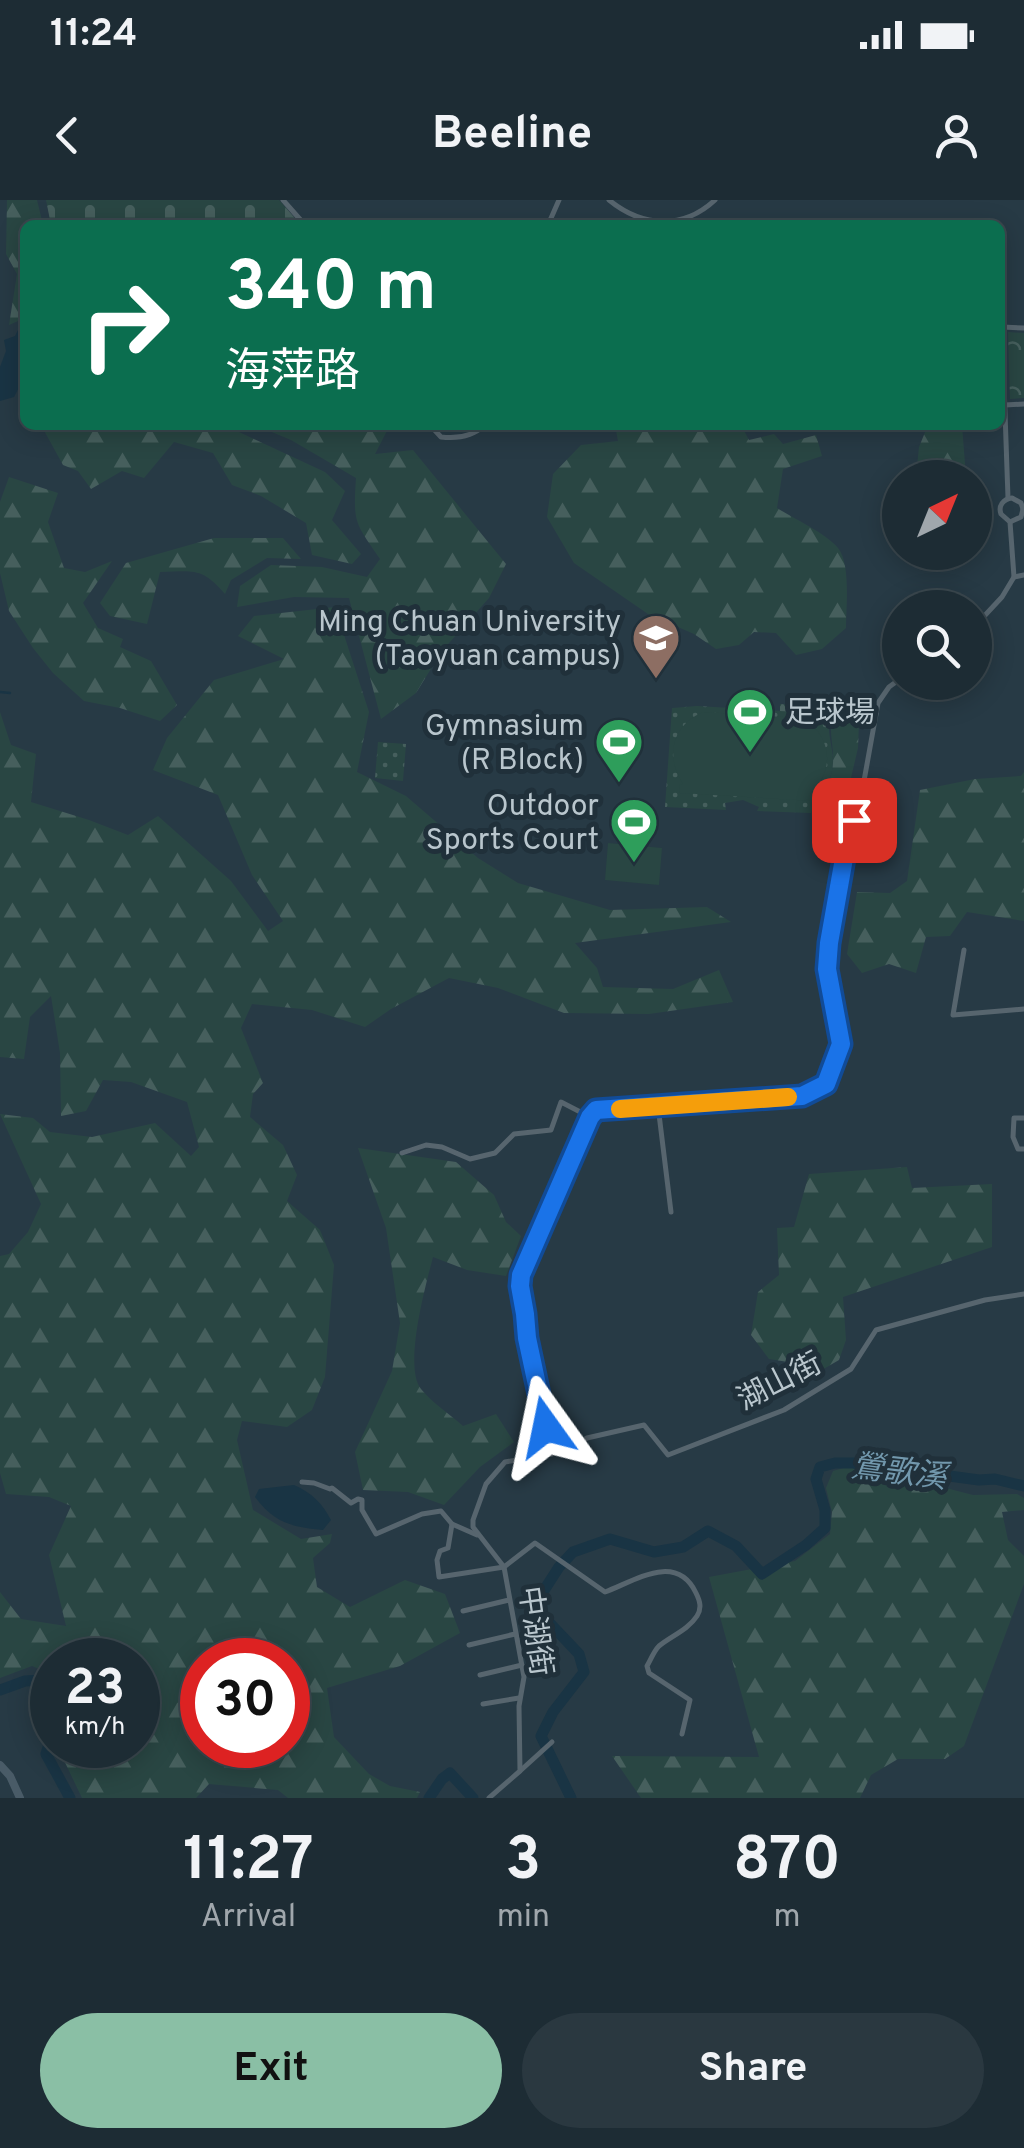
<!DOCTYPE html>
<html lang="en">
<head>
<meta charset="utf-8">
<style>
	body { margin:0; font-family:Overpass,"Noto Sans TC",sans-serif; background:#2a3840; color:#f1f3f6; height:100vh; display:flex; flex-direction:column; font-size:38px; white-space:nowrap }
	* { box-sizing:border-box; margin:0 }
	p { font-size:32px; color:#a0a7ac }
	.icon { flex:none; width:55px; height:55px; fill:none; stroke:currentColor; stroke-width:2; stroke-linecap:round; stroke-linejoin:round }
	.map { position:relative; height:1598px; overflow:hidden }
	.side { display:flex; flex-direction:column; background:#1d2c34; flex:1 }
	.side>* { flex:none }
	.guide { position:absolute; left:20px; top:20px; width:985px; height:210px; border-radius:15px; box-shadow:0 5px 25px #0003,0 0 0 2px #3b484f; background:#0b6e4f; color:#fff; overflow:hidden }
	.needle { width:65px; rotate:43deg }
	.controls { position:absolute; left:882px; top:260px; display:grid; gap:20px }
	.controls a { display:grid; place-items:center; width:110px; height:110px; border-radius:50%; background:#1d2c34; box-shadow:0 5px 25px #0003,0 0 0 2px #3b484f; font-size:50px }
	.speed { position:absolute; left:30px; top:1438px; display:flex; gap:20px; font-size:50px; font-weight:700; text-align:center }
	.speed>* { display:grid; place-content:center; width:130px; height:130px; border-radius:50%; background:#1d2c34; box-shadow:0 5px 25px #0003,0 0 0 2px #3b484f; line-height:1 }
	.speed small { font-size:25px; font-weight:400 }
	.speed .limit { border:15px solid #d22; background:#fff; color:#111 }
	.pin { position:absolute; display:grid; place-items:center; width:85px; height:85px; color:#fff; margin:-42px; border-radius:20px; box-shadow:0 5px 15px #0006 }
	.me { position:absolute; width:110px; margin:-55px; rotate:348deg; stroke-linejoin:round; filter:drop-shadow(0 0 8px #0008) }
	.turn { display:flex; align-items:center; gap:35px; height:210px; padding:0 40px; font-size:45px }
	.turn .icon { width:130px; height:130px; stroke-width:2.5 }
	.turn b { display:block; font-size:70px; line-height:85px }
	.eta { display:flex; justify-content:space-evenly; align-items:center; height:170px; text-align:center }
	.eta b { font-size:60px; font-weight:700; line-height:70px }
	.button { display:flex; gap:20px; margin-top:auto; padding:20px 40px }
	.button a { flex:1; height:115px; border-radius:60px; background:#8abfa5; color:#111; font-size:40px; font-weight:700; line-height:115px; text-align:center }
	.button a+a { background:#2a3840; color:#f1f3f6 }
	.status { display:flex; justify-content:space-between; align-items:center; height:70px; padding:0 50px; background:#1d2c34; direction:ltr }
	.status svg { height:28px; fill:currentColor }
	header { display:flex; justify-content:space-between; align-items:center; height:130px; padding:0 40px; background:#1d2c34; font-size:45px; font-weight:700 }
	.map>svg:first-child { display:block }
	.grass { fill:url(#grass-dots); fill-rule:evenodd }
	.forest { fill:url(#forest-firs); fill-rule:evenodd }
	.cemetery { fill:url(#cemetery-stones) }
	.park { fill:url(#park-crowns) }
	.garden { fill:#294643 }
	.water { fill:#193444 }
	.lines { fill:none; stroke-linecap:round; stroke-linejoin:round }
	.stream { stroke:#193444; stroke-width:2.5 }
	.river { stroke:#193444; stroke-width:11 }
	.street { stroke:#57656e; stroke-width:5 }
	.secondary { stroke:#495b67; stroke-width:8 }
	.route-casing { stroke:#114b97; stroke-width:25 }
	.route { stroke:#1a73e8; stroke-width:18 }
	.slow { stroke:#f59e0b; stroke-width:18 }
	.labels { text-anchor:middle; stroke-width:10; stroke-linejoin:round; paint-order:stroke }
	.poi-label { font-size:30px; fill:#b9c6cd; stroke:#20303a; text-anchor:end }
	.street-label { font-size:30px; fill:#b9c6cd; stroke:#20303a }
	.water-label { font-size:32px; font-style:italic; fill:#7298ad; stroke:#20303a }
</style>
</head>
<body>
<div class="status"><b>11:24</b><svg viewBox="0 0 49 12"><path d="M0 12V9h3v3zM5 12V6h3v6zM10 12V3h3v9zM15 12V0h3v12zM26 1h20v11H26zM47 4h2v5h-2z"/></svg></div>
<header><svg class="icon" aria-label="back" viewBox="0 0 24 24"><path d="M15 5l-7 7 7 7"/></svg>Beeline<svg class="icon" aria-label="person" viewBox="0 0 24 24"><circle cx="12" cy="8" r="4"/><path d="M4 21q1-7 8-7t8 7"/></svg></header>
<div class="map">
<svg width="1024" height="1598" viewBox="0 0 1024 1598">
	<defs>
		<pattern id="grass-dots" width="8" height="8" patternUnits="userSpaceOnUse" patternTransform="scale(2.5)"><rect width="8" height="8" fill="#294643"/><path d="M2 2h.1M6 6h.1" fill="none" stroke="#465f5d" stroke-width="1.8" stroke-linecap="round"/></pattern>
		<pattern id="forest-firs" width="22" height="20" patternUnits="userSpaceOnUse" patternTransform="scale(2.5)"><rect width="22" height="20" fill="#294643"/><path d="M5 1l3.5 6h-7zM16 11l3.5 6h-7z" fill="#465f5d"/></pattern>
		<pattern id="cemetery-stones" width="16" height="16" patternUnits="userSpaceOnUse" patternTransform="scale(2.5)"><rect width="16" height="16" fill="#294643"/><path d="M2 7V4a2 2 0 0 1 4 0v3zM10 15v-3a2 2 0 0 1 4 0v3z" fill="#465f5d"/></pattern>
		<pattern id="park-crowns" width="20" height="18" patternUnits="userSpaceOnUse" patternTransform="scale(2.5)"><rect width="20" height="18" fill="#294643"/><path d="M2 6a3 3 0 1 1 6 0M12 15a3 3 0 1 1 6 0" fill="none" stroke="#465f5d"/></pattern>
	</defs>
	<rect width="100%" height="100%" fill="#273a45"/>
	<g class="grass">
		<path d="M 697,506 L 832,514 C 832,515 829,529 829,530 C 830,544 835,556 832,571 C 829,585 819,594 817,608 L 812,608 L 811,613 L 757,611 L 759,607 L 743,600 L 725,603 L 726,610 L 665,607 L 672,508 ZM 823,577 L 817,588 L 808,595 L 684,585 Z"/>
		<polygon points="378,542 406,544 403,581 375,578"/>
	</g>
	<g class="forest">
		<polygon points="7,0 37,0 43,25 25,25 25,118 9,125 17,74 6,54"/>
		<polygon points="41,225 232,225 239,232 325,272 345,291 332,320 361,354 352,364 312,355 306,323 261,296 232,285 213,253 174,242 144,278 122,271 91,289 78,271 63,265"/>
		<path d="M 255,225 L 390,225 L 375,254 L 413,250 L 506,364 L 489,398 L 442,451 L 416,493 L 381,519 L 349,398 L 294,397 L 237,407 L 240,386 L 271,365 L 322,367 L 367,377 L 380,359 C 355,322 353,324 356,278 L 291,240 Z"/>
		<path d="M 615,225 L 741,225 L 749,240 L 774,234 L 783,244 L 816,235 L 822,256 L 783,269 L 777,308 C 793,318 827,334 838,348 C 851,364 846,408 846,428 L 822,449 L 796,455 L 776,433 L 754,432 L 739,445 L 716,449 L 694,434 L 648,414 L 574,363 L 547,317 L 553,274 L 581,245 L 618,241 Z"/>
		<polygon points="928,225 962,225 966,277 916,277 919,247"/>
		<polygon points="9,277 58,293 48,322 64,368 85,372 112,361 83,403 98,428 123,439 120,447 151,461 177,505 160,521 120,508 84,501 53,473 33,448 9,411 0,373 0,302"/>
		<path d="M 214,338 L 283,338 L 301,359 L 267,358 L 231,380 L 225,394 C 202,367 194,371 160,372 L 147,424 L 110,416 L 100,403 L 126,363 Z"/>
		<path d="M 335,407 L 369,512 L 357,572 L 406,596 L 478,658 L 518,683 L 610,710 L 707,707 L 731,722 L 575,743 L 597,768 L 603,787 L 673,789 L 719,770 L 733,802 L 649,814 L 564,813 L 498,788 L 449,778 L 391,809 L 365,827 L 312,810 L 252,804 L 241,828 L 263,883 L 253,894 L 250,917 L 283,945 L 297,975 L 287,1001 L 320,1030 L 334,1065 L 325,1177 L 312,1210 L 287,1227 L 242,1221 L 237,1240 L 253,1310 L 301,1339 L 332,1334 L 330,1343 L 313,1358 L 317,1387 L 350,1407 L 405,1380 L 445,1394 L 460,1433 L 400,1466 L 327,1488 L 334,1537 L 369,1574 L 390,1586 L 420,1592 L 417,1598 L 288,1598 L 278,1590 L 209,1584 L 196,1598 L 82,1598 L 60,1552 L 63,1545 L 138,1545 L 138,1460 L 52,1460 L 52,1474 L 32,1466 L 0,1478 L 0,1392 L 21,1419 L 66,1426 L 49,1355 L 71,1306 L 49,1297 L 6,1294 L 0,1273 L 0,1056 L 9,1054 L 28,1032 L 41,1004 L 0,914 L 33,918 L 50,932 L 92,937 L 155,923 L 191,956 L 199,947 L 187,902 L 131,882 L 103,880 L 86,911 L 61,916 L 60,853 L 51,796 L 30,817 L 24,859 L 0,857 L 0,512 L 11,545 L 36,554 L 31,602 L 89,620 L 128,635 L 158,616 L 231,681 L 268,731 L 283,721 L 252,675 L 218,595 L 153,570 L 167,538 L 214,480 L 284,459 L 238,436 L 254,416 ZM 202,1460 L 288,1460 L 288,1545 L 202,1545 Z"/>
		<path d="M 780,504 L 840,508 L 855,516 L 859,523 L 858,548 L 838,633 L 820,627 L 812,621 L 811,607 L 817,608 C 819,593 829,585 832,571 C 836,551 828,535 832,514 L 780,511 Z"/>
		<polygon points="1024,572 1024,721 967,712 950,736 926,737 916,773 889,764 862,773 847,754 857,692 890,693 907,681 920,590 975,579 1021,576"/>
		<path d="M 358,948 L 456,962 L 494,995 L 506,1022 L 521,1036 L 506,1076 L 467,1070 L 433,1057 C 426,1084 403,1167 421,1189 C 432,1203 450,1214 463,1226 L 496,1214 L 514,1242 L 480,1267 L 444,1305 L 408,1292 L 363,1290 L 355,1252 L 392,1171 L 400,1123 L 386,1028 Z"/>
		<polygon points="907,967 912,988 992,984 992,1047 843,1097 846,1140 839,1160 803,1181 788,1162 769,1159 751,1135 758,1092 779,1075 777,1028 794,1027 809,974"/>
		<polygon points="847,1267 911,1279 973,1295 1017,1294 1024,1298 1024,1310 1002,1312 1008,1340 1024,1356 1024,1384 964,1546 945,1559 898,1559 871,1575 860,1598 641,1598 612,1556 759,1557 709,1377 795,1361 830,1334 832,1312 826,1288 833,1271"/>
	</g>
	<polygon class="cemetery" points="46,0 279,0 301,25 51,25"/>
	<polygon class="park" points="1008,132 1024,133 1024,198 1010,199"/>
	<g class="garden">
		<path d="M 703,512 L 800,518 C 832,532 836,572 810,594 L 814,595 L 814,601 L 680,593 L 679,585 L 683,584 C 665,557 672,525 703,512 Z"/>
		<polygon points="608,643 662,648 659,685 605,680"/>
	</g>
	<g class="water">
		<polygon points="21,124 25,130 25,176 14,197 0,201 0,167 6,151 4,140 15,136"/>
		<path d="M 294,1285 C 312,1293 322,1303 331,1320 L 323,1330 C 292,1327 274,1323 255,1297 L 259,1289 Z"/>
	</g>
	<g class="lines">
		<polyline class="stream" points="0,492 10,493"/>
		<g class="river">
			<polyline points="0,1490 25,1481 43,1480 52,1487"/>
			<polyline points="52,1535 46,1554 70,1598"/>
			<polyline points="429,1598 442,1579 450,1573 473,1598"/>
			<polyline points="571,1598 541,1536 553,1512 584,1472 579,1454 542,1415 541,1395 559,1367 573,1352 610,1339 654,1352 683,1347 708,1331 736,1346 762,1374 806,1345 825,1328 825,1310 816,1279 820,1267 835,1263 853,1263 979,1280 995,1279 1024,1286"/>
		</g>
		<g class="street">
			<polyline points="283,0 305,25"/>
			<path d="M 609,0 C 642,27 683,30 715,0"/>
			<polyline points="548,25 559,0"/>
			<polyline points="1005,205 1024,204"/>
			<path d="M 430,225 L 441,237 C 457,239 472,237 485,225"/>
			<polyline points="1008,298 1002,127 1024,128"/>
			<polyline points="1010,322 1021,317 1023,309"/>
			<polyline points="1014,377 1024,375"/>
			<path d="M 975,426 L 1002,397 L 1014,377 L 1010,322 L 1001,314 C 998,306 1003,299 1012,298 L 1021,303 L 1023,309"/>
			<polyline points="964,750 953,815 1024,809"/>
			<polyline points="658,906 671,1012"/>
			<polyline points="1024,918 1014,918 1013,937 1018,949 1024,949"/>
			<polyline points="402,953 426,945 442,947 470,959 495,953 514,934 551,930 561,902 590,917"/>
			<polyline points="552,1254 527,1138 520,1086 521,1075 590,917 597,911 802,896 826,884 841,844 827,769 829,743 846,647 862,592 878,503 889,487 900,479"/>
			<polyline points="302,1282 314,1283 330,1289 332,1288 351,1303 358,1299 362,1300 362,1310 376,1334 422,1314 441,1311 452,1324 477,1335"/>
			<path d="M 452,1324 L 448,1348 L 440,1351 L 437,1360 L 439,1377 L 504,1367 L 535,1343 L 605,1392 C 633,1382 676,1351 696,1393 C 700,1401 702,1408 697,1416 C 688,1430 671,1436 659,1446 C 654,1451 651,1459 647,1466 L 649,1473 L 690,1500 L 682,1534"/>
			<polyline points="463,1411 509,1400"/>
			<polyline points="469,1445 515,1434"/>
			<polyline points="480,1475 522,1465"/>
			<polyline points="483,1504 519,1498"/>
			<polyline points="520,1571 552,1542"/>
			<polyline points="489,1598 520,1571 519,1506 524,1477 504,1367 473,1327 473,1320 486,1284 505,1262 552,1254 570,1248 587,1238 644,1225 668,1255 784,1210 851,1169 876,1130 985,1100 1024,1094"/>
		</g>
		<polyline class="secondary" points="0,1565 10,1576 20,1598"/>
	</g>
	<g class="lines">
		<g class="route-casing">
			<polyline id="route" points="546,1227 527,1138 525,1114 520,1086 521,1075 590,917 596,910 802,896 826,884 841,844 827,769 829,743 846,647 854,620"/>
		</g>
		<use href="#route" class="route"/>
		<polyline class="slow" points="620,909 788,897"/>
	</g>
	<defs>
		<g id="university-pin" transform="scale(2.5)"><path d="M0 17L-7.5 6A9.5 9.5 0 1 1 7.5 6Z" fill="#8d6e63" stroke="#20303a"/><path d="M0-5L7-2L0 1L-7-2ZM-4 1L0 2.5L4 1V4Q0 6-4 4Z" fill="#fff"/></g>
		<g id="stadium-pin" transform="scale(2.5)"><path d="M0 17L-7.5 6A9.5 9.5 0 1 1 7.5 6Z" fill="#2e9e5b" stroke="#20303a"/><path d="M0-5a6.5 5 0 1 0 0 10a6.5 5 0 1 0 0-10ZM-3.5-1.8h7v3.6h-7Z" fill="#fff"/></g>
	</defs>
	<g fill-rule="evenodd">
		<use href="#university-pin" x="656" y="438"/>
		<use href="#stadium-pin" x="750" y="512"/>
		<use href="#stadium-pin" x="619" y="542"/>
		<use href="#stadium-pin" x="634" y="622"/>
	</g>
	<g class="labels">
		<g class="poi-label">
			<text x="621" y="431">Ming Chuan University<tspan x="621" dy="34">(Taoyuan campus)</tspan></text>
			<text x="785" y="522" text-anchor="start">足球場</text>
			<text x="584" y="535">Gymnasium<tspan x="584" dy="34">(R Block)</tspan></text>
			<text x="599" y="615">Outdoor<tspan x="599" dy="34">Sports Court</tspan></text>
		</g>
		<g class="street-label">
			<text transform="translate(779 1181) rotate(-27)" y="10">湖山街</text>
			<text transform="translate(536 1431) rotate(82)" y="10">中湖街</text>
		</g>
		<g class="water-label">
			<text transform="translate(899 1271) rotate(7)" y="11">鶯歌溪</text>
		</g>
	</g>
</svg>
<div class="controls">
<a><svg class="needle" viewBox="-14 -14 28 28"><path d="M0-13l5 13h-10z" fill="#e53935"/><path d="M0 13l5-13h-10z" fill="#a0a7ac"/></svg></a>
<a><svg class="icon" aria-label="search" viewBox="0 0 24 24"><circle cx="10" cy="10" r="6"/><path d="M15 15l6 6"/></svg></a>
</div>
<div class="speed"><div>23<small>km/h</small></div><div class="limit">30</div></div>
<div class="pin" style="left:854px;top:620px;background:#d93025"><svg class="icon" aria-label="arrive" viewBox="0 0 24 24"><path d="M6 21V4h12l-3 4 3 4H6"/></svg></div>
<svg class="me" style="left:546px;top:1227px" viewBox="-20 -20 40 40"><path d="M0-17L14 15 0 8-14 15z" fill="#1a73e8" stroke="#fff" stroke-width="4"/></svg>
<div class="guide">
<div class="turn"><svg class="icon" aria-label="right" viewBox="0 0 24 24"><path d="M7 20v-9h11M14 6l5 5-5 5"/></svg><div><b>340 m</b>海萍路</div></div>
</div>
</div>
<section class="side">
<div class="eta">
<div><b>11:27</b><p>Arrival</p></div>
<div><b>3</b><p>min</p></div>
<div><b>870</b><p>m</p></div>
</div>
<div class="button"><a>Exit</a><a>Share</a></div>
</section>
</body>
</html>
